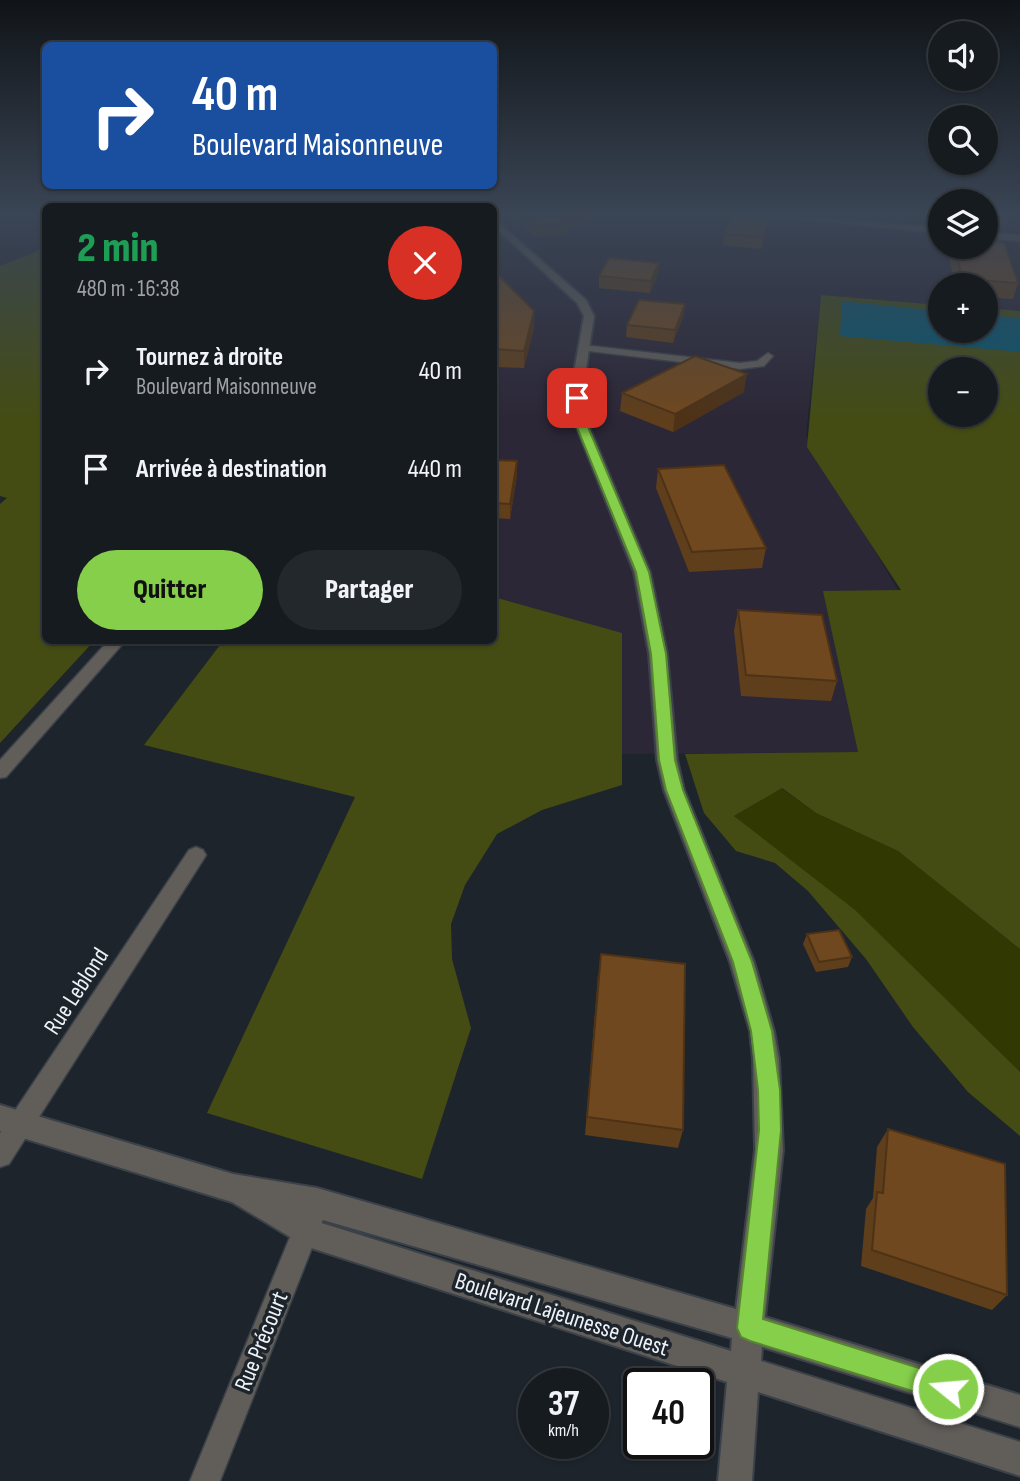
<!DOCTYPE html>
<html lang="fr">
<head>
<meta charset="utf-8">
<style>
	body { margin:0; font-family:"Sofia Sans Condensed",sans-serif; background:#23282d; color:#f1f3f6; height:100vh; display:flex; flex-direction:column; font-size:26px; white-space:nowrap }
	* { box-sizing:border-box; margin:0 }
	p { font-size:23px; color:#9ea1a5 }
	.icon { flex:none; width:38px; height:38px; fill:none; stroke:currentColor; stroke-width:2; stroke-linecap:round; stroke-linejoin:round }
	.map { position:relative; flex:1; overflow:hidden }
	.sheet { position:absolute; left:42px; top:203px; width:455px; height:441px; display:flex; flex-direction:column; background:#161b20; border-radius:10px; box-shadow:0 2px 5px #0004,0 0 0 2px #35393e }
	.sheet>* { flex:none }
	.top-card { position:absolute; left:42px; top:42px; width:455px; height:147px; border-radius:10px; box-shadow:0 2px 5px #0004,0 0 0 2px #35393e; background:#1a4fa0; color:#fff; overflow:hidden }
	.buttons { position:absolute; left:928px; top:21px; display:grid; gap:14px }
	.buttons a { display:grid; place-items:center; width:70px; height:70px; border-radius:50%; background:#161b20; box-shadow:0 2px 5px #0004,0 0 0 2px #35393e; font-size:35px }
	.speed { position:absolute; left:518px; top:1368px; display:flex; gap:14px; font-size:35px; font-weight:700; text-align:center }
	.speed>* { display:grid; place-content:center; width:91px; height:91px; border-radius:50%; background:#161b20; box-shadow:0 2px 5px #0004,0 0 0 2px #35393e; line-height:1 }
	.speed small { font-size:18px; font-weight:400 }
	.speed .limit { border:4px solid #111; border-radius:10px; background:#fff; color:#111 }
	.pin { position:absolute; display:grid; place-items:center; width:60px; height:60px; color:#fff; margin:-30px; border-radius:14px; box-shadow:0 4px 10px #0006 }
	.me { position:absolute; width:77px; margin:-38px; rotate:287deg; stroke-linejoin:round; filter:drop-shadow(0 0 5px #0008) }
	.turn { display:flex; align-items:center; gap:24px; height:147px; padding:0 35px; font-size:32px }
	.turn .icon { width:91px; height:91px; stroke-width:2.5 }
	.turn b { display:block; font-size:49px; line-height:60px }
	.round { display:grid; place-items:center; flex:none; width:74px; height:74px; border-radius:37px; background:#23282d }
	.overview { display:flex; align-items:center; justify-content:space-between; height:119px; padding:0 35px }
	h1 { font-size:42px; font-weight:800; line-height:52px; color:#1e9e55 }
	.action { display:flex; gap:14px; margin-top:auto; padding:14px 35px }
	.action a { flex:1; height:80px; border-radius:42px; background:#86cf4b; color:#111; font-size:28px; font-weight:800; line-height:80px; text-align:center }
	.action a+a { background:#23282d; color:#f1f3f6 }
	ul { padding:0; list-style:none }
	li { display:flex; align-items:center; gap:21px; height:98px; padding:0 35px }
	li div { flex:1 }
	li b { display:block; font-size:26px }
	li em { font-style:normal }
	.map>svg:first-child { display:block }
	.industrial { fill:#2c2737 }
	.green { fill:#323802 }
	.forest { fill:#444c14; fill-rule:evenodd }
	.water { fill:#0a566e }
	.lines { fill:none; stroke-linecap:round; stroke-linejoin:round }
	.minor-casing { stroke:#3a4148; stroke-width:3 }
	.tertiary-casing { stroke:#3a4148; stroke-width:4 }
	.minor { fill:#615d59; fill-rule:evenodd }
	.tertiary { fill:#615d59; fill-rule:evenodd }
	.wall { fill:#5f3e1b }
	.shaded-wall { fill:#4e3216 }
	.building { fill:#6f481f; stroke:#4e3216; stroke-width:2 }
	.route { fill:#86cf4b; stroke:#578731; stroke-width:2 }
	.labels { text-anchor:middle; stroke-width:7; stroke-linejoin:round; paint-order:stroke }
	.near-street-label { font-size:24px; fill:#eef3f8; stroke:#1d242b }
</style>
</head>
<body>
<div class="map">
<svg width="1020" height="1481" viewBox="0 0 1020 1481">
	<rect width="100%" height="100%" fill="#1d242b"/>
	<g class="industrial">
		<polygon points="0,212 45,212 45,244 30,254 0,266"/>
		<polygon points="494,212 940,212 940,247 985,247 985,212 1020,212 1020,311 985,308 985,285 940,285 940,305 821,295 806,435 899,592 824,592 858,752 622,754 621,633 494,597"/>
	</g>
	<polygon class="green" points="781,788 816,813 898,851 1020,949 1020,1072 734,816"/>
	<g class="forest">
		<polygon points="45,245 46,640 94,641 0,743 0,504 7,498 0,496 0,266 35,252"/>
		<path d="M 821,295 L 940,305 L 940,331 L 985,331 L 985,308 L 1020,311 L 1020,949 L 898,851 L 816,813 L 782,788 L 734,816 L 855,910 L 1020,1072 L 1020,1136 L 968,1092 L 913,1027 L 866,959 L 808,891 L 775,863 L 736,851 L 704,813 L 685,754 L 858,752 L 823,591 L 901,590 L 807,447 ZM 940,369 L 985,369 L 985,415 L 940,415 Z"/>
		<polygon points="494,597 622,633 622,785 542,810 497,834 465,885 451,924 452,959 471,1028 422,1179 207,1113 355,797 144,745 223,641 494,640"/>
	</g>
	<polygon class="water" points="842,301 940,311 940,331 985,331 985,315 1020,318 1020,352 840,336"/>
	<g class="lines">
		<g class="minor-casing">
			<g id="minor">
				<polygon points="720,212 749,212 940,228 940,233"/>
				<polygon points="985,232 1020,235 1020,241 985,238"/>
				<polygon points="584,345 740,363 757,361 768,353 773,356 764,366 740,369 580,350 579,348"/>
				<polygon points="109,640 126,640 6,777 0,778 0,760"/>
				<polygon points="196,847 203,850 206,855 203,860 9,1164 0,1167 0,1133 189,850"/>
				<polygon points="317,1189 326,1193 330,1202 220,1481 190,1481 308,1193"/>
			</g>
		</g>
		<g class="tertiary-casing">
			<path id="tertiary" d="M 494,219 L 586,300 L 594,316 L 584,383 L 586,420 L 650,572 L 667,654 L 677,760 L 684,790 L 754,962 L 774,1031 L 779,1059 L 783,1150 L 765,1317 L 1020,1395 L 1020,1427 L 762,1347 L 761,1361 L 1020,1442 L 1020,1476 L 758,1392 L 752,1481 L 718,1481 L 727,1382 L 305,1246 L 232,1202 L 0,1131 L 0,1105 L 233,1174 L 317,1188 L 736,1309 L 755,1150 L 753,1059 L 750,1031 L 730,962 L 664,790 L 657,760 L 649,654 L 634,572 L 574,420 L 572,383 L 584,316 L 577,303 L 494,226 ZM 302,1214 L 732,1338 L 731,1351 L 312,1220 Z"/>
		</g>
		<use href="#minor" class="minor"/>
		<use href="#tertiary" class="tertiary"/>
	</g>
	<g class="wall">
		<polygon points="515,212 592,212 582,226 571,227 571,231 568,231 568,234 537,238 515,217"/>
		<polygon points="772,212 761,249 723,245 724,234"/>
		<polygon points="985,212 1009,216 1005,227 985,225"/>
		<polygon points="950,247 985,247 1018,283 1013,299 985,297 985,285 955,285 948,254"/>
		<polygon points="494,271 534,311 534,328 524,368 494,367"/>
		<polygon points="658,274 650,293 599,288 599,276"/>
		<polygon points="685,304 683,317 673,343 626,337 627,325"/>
		<polygon points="744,392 673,432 620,411 622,393"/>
		<polygon points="494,460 517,475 510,519 494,518"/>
		<polygon points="658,469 766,548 762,568 689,572 656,488"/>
		<polygon points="738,610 837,681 831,701 741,696 734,631"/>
		<polygon points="807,934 852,957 848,967 816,972 803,944"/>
		<polygon points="598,974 683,1130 678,1148 585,1135"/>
		<polygon points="888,1129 1007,1295 992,1310 861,1266 866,1209 873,1198 877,1147"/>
	</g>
	<g class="shaded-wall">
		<polygon points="583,212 592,212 582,226 571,227 571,231 568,231 568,234 537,238 537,225 567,214"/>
		<polygon points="772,212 770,219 761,249 763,237"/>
		<polygon points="659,263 658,274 650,293 651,281"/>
		<polygon points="685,304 683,317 673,343 675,330"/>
		<polygon points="534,311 534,328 524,368 524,351"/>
		<polygon points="747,374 744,392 673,432 675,414"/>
		<polygon points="517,461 517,475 510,519 510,504"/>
	</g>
	<g class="building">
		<polygon points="523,212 583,212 567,214 571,217 565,218 569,221 537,225"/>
		<polygon points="733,212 771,212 763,237 724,234"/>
		<polygon points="985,212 1008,212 1009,216 985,214"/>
		<polygon points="985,241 1004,243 1018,283 962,279 955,247 985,247"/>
		<polygon points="609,258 659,263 651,281 599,276"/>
		<polygon points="494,271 534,311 524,351 494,349"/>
		<polygon points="639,300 685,304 675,330 627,325"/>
		<polygon points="695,356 747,374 675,414 622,393"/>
		<polygon points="494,460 517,461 510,504 494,503"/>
		<polygon points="724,465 766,548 692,552 658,469"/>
		<polygon points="738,610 822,615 837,681 746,675"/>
		<polygon points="839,930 852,957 819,962 807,934"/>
		<polygon points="601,954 685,964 683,1130 587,1117"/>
		<polygon points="888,1129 1005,1164 1007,1295 872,1250 877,1192 883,1193"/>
	</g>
	<linearGradient id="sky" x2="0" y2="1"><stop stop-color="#101418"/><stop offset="0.51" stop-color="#3a4555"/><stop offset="1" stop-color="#3a4555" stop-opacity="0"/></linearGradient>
	<rect width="1020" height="419" fill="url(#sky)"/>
	<polygon class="route" points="577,395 582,398 585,420 649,572 666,654 675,760 683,790 752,962 772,1031 780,1090 781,1130 763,1319 957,1380 961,1389 957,1398 948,1402 750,1341 741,1337 737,1328 759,1130 758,1090 751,1031 733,962 666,790 659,760 651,654 636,572 574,420 571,398"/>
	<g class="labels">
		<g class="near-street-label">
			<text transform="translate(76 991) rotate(-57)" y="8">Rue Leblond</text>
			<text transform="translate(562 1314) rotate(18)" y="8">Boulevard Lajeunesse Ouest</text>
			<text transform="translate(261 1341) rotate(-68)" y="8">Rue Précourt</text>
		</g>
	</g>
</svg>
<div class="buttons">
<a><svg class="icon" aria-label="sound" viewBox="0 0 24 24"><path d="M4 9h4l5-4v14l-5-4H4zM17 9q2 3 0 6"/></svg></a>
<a><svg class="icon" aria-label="search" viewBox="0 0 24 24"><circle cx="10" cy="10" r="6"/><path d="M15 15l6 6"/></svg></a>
<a><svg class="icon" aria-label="layers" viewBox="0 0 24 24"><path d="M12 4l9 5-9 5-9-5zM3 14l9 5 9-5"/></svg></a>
<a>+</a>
<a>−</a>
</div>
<div class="speed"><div>37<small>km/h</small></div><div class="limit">40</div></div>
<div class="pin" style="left:577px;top:398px;background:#d93025"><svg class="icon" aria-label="arrive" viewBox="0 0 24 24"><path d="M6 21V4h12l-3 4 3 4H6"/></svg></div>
<svg class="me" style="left:948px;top:1389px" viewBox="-20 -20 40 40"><circle r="17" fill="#86cf4b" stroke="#fff" stroke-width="3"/><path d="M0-11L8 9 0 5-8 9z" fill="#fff"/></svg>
<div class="top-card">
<div class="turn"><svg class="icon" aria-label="right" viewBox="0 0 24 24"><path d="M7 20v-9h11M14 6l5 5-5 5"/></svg><div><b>40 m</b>Boulevard Maisonneuve</div></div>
</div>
<section class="sheet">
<div class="overview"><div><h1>2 min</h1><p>480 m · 16:38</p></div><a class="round" style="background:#d93025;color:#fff"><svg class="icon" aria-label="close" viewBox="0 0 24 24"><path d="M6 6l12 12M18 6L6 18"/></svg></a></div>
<ul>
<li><svg class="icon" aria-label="right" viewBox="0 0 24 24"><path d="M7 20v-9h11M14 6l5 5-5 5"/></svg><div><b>Tournez à droite</b><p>Boulevard Maisonneuve</p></div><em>40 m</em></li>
<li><svg class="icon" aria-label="arrive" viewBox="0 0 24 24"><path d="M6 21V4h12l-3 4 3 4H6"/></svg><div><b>Arrivée à destination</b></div><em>440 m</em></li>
</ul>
<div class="action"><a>Quitter</a><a>Partager</a></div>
</section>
</div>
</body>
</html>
